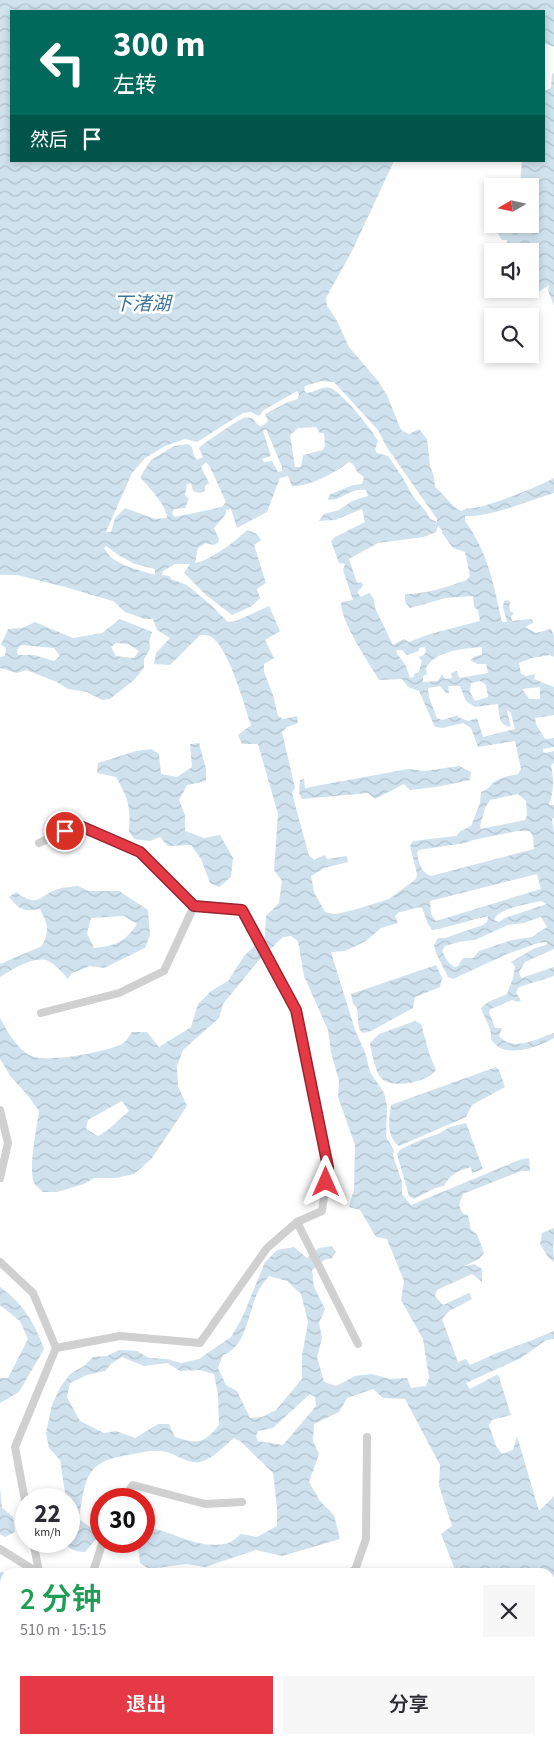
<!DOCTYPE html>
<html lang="zh">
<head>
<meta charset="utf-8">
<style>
	body { margin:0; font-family:"Source Sans 3","Noto Sans SC",sans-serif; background:#f7f7f7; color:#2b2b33; height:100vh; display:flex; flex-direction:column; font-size:19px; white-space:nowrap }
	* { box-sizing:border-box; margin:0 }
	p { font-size:16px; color:#7c7c81 }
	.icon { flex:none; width:28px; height:28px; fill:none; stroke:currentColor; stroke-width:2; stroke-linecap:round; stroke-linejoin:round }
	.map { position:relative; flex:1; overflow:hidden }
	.panel { position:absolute; left:0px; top:1568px; width:555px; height:176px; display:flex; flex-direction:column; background:#fff; border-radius:15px 15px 0 0; box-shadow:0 2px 8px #0003 }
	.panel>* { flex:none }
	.top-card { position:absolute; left:10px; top:10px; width:535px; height:152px; border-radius:0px; box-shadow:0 2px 8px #0003; background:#00695c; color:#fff; overflow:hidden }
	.needle { width:32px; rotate:261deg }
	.tools { position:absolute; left:484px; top:178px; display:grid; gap:10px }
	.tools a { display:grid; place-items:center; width:55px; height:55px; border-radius:0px; background:#fff; box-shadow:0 2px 8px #0003; font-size:25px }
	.speed { position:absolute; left:15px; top:1488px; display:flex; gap:10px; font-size:25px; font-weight:700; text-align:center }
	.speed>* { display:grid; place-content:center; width:65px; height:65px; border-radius:50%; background:#fff; box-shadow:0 2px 8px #0003; line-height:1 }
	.speed small { font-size:12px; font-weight:400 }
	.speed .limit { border:8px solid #d22; background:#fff; color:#111 }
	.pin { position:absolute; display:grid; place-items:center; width:42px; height:42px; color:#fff; margin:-21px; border:2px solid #fff; border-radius:50%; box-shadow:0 1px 5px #0007 }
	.me { position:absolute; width:55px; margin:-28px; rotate:0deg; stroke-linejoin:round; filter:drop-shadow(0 0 4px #0008) }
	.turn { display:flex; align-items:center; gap:18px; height:105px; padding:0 20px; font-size:22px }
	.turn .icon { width:65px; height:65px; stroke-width:2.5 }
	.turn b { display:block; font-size:35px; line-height:42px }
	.then { display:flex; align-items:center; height:48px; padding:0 20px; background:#0003; gap:10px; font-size:19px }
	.round { display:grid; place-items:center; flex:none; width:52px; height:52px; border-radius:0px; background:#f7f7f7 }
	.overview { display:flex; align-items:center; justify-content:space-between; height:85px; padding:0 20px }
	h1 { font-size:30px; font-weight:600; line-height:38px; color:#1e9e55 }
	.cta { display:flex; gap:10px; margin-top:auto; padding:10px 20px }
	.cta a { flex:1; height:58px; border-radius:0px; background:#e63946; color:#fff; font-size:20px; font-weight:600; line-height:58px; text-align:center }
	.cta a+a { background:#f7f7f7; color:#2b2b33 }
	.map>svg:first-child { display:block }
	.water { fill:url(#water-waves); fill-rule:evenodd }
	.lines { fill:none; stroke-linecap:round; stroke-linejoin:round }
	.minor { stroke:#d0d0d0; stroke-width:8 }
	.route-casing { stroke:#96252e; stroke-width:12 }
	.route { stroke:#e63946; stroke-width:9 }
	.labels { text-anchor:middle; stroke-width:5; stroke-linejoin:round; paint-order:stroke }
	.water-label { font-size:19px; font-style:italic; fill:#3f7597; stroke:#fff }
</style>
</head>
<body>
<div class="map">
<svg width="554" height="1743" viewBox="0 0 554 1743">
	<defs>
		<pattern id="water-waves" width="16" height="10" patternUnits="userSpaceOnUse" patternTransform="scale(1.25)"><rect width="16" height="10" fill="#cfe2ee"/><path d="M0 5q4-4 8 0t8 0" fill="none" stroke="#b2c2cd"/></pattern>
	</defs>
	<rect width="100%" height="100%" fill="#fff"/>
	<g class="water">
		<path d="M 0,0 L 554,0 L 554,47 L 544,43 L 544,11 L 11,11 L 11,161 L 394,161 L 352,251 L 326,298 L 327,306 L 335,317 L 349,347 L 378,381 L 387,395 L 401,430 L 409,434 L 419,429 L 427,439 L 430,466 L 434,477 L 435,487 C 444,494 453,508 461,511 L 467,508 C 477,512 542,485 554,478 L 554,493 C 531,500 488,518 465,516 L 465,521 C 488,552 494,585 502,622 L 507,622 L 503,607 L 504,601 L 508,600 L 511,603 L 509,605 L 510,611 L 514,613 L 511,616 L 512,621 L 531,619 L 533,621 L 533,623 L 525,627 L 536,633 L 551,629 L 554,636 L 554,657 L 550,655 L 532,658 L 519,663 L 521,674 L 526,676 L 535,674 L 534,679 L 554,687 L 554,715 L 535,718 L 536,724 L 545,739 L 554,738 L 554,747 L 543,749 L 543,752 L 546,753 L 554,751 L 554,763 L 551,765 C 554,778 554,792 549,804 L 550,805 L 554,805 L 554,818 L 552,819 L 554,831 L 554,949 L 525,962 L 519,972 L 521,978 L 554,967 L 554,976 L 519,987 L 516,992 L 521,1001 L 518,1002 L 512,1000 L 491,1009 L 489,1012 L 495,1028 L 502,1028 L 499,1036 C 513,1053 538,1038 554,1033 L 554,1038 C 541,1046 515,1055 500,1048 C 497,1046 494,1043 491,1040 C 493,1030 484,1018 481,1008 L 488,1002 L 507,994 L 513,978 L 515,966 L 511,962 L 535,948 L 546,945 L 547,942 L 538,943 L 507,954 L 453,979 L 448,977 L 436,953 L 434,945 L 438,938 L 445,938 L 483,925 L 487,922 L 488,916 C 469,920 451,927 432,930 L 428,924 L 422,908 C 414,906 408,912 399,912 L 395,916 L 398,923 L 381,928 L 366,941 L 345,951 L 331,952 L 355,1030 L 365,1052 L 370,1072 L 384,1093 L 387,1106 L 386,1137 L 394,1150 L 393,1156 L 402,1182 L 402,1194 L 411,1205 L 519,1160 L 529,1158 L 530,1171 L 521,1171 L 463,1194 L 459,1205 L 463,1214 L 468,1215 L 471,1230 L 477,1234 L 484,1253 L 479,1259 L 462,1267 L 474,1264 L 482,1269 L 482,1282 L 472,1274 L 437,1290 L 435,1296 L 443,1305 L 469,1293 L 472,1299 L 449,1311 L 442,1319 L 458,1362 L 466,1359 L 470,1365 L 497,1353 L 530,1341 L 554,1331 L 554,1339 L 546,1340 L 521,1358 L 466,1383 L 470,1389 L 498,1374 L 511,1415 L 492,1420 L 489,1425 L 496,1446 L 502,1454 L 513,1450 L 517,1436 L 539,1511 L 554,1496 L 554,1590 L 550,1590 L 550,1572 L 451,1572 L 454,1567 L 441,1534 L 452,1526 L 439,1486 L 440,1465 L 405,1399 L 383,1398 L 373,1389 L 347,1398 L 339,1412 L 314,1424 L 313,1441 L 319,1454 L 309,1482 L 320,1501 L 334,1515 L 340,1539 L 282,1556 L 256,1550 L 205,1567 L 186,1564 L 149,1569 L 140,1563 L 138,1544 L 140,1541 L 144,1541 L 144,1532 L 146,1527 C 174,1531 199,1551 228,1543 C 232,1542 237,1537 241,1534 L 257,1537 L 277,1526 L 277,1508 L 273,1473 L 240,1441 L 234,1438 C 224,1446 213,1459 200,1462 C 187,1464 178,1455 167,1452 C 156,1449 144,1452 133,1454 C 85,1461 86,1476 79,1519 L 97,1532 L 96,1539 L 85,1552 C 77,1552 67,1549 63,1541 L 69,1541 L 69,1499 L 66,1499 L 60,1460 L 49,1448 L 46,1433 L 52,1405 L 61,1386 L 70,1374 L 84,1366 L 93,1357 L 107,1356 L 119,1350 L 137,1351 L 149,1358 L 167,1359 L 181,1363 L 199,1359 L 231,1337 L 242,1318 L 265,1262 L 277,1250 L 294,1247 L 307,1258 L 319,1248 L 332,1246 L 336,1252 L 332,1258 L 324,1260 L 312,1270 L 314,1287 L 325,1309 L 319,1323 L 322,1338 L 317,1357 L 324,1382 L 336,1386 L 355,1376 L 372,1374 L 390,1379 L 407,1378 L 411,1388 L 426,1386 L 429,1378 L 423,1339 L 401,1300 L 404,1281 L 387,1239 L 376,1237 L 360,1210 L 349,1207 L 354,1189 L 355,1145 L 338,1097 L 339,1081 L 331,1052 L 328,1030 L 304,976 L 298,941 L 291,936 L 283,937 L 259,960 L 223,1004 L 219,1018 L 183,1050 L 177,1066 L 178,1086 L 187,1106 L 152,1158 L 134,1174 L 116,1178 L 94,1178 L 84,1184 L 57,1192 L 43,1192 C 40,1189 36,1186 34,1183 C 28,1168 37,1128 39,1111 L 29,1097 L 11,1077 L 0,1059 L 0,1018 C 7,1031 17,1049 31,1056 C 47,1063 107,1052 122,1044 C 126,1042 129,1036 132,1032 L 147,1032 L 159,1047 L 191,1027 L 198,1004 L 211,991 L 228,981 L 244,956 L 265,936 L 266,916 L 279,903 L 282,881 L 274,870 L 278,814 L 258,744 L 242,744 L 238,735 L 251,725 C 243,702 231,655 214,639 C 210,635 205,635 200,635 L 170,665 L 154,664 L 156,653 L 170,638 L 157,630 L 153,619 L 145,619 L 125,612 L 113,601 L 65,587 L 17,575 L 0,575 ZM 321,381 L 334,382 L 378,430 L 386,446 L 437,519 L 437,522 L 430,519 L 427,513 L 412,495 L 403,478 L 388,456 L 377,453 L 375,449 L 378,441 C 372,430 341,391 330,388 C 321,386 316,392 307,393 L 304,390 L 305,386 ZM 297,391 L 299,394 L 298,399 L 288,402 L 265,414 L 268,421 L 264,425 L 259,426 L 252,418 C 249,418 246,417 244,418 C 241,418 201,445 199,448 L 203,457 L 197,460 L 194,456 L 192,447 L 188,444 L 174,446 L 151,460 L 140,477 C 149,488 166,504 167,518 L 155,519 L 125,508 L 115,518 L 111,532 L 106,532 L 132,473 L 145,458 L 165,446 L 185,439 L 197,442 L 243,413 L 251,412 L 259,416 L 264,410 ZM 316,427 L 320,433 L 324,433 L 325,446 L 323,450 L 303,455 L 301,467 L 295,467 L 290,435 L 298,428 ZM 266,429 L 282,467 L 282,471 L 278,472 L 272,461 L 264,462 L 262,459 L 271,456 L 263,431 ZM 206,462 L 210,467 L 226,502 L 222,507 L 175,517 L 172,513 L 174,509 L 185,508 L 189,499 L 185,495 L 187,484 L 191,483 L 193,491 L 199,493 L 205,491 L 205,486 L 209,483 L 201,467 ZM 349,462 L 353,464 L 357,472 L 364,477 L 362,484 L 353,485 L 329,495 L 328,500 C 344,500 349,488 366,490 L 368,496 L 352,501 L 339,510 L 324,514 L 319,521 L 335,520 L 362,509 L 365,522 L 335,537 L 331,541 L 339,563 L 345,564 L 343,570 L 353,600 L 341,602 C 341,623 368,661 379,680 L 402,679 L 408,687 L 419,691 L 435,727 L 442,728 L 463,723 L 471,728 L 478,747 L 515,741 L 521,769 L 518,774 C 506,777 495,778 489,788 L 481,792 L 480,803 L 471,826 L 461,831 L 456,836 L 413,841 L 410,846 L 417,874 L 416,879 L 389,899 L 354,910 L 335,914 L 325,912 L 314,892 L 311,876 L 324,868 L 348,862 L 347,856 L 327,859 L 325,855 L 314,860 L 309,856 L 292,793 L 295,788 L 282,732 L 287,727 L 298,723 L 297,716 L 283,719 L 278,716 L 273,695 L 264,672 L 264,664 L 274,658 L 265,640 L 280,631 L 269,606 L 236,621 L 228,622 L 212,606 L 187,585 L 171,579 L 170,576 L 162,575 L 163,571 L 175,564 L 190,564 L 184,573 L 206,595 L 232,615 L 252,606 L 260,598 L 257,589 L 266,583 L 254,545 L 261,540 L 257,534 L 247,530 C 236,541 209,561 195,563 L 198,548 L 206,543 L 213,545 L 218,543 L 219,539 L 214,528 L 226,514 L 226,510 L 231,509 L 237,528 L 267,512 L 280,478 L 288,476 L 292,486 C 308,487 337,472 349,462 ZM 438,526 L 442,530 L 442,533 L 453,548 L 465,552 L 470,576 L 467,580 C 446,587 427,594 405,594 L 405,602 L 410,608 L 446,598 L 473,596 L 474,607 L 478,610 L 480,621 L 430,634 L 409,642 L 404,639 L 393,645 L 375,608 L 374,599 L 369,593 L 361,597 L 357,592 L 363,586 L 362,582 L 357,583 L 349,559 L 378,543 L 424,537 L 436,532 ZM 106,546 L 120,556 L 135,564 L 155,569 L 155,575 L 126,566 L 111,558 L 104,548 ZM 425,647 L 426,651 L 424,655 L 419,657 L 422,661 L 419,672 L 414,674 L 414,677 L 410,678 L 406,666 L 396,652 L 397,650 L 402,650 L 407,655 L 419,651 L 419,648 ZM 482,647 L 482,655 L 476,656 L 470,660 L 477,664 L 486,664 L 488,673 L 459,678 L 457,671 L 451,673 L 452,678 L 445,679 L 442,674 L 438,681 L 423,682 L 423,676 L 427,674 L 426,668 C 436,650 463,649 482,647 ZM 480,681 L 486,685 L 488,697 L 475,701 L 470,692 L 471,683 ZM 440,686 L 446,693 L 449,693 L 448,686 L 460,686 L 466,701 L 475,707 L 498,704 C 500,714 497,725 511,727 L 507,711 L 508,710 L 511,713 L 515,729 L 483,737 L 477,718 L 468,721 L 458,717 L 458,715 L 442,720 L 437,718 C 434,708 428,699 428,688 ZM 540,687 L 540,699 L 529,699 L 522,689 ZM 518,794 L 526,801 L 527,815 L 525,820 L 481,829 L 480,826 L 485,808 L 490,800 ZM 518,831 L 530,831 L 533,837 L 534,849 L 431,876 C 421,872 419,864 417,853 L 419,850 L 465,843 L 473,840 ZM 537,874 L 541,889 L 436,921 L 431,914 L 430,901 ZM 541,901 L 547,904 L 505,918 L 499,922 L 494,920 C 498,908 529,904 541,901 ZM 541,917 L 547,927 L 532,937 L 512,940 L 479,951 L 473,958 L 463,958 L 458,966 L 454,967 L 448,962 L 442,951 L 445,946 L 463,941 L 475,940 L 508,925 L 524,923 ZM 122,1101 L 129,1111 L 109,1129 L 98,1136 L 86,1129 L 88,1120 ZM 269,1276 L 287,1281 L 301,1294 L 308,1322 L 302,1356 L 302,1379 L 276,1410 L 262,1417 L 250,1418 L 237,1391 L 226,1385 L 218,1368 L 223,1355 C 248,1347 248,1308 260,1288 C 262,1284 266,1280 269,1276 ZM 122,1357 L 144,1366 L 167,1363 L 180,1371 L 200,1370 L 214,1374 L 218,1395 L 219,1425 C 204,1444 198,1444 175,1437 L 169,1424 L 158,1424 L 135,1438 L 116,1431 L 104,1433 L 80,1421 L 67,1397 L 70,1383 L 87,1375 L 105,1371 L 112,1363 ZM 310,1394 L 315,1397 L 316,1406 L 283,1445 L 258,1441 L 256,1436 L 258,1431 L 273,1428 Z"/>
		<polygon points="554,73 554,305 548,291 549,285 540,291 526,289 530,289 530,251 508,251 507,240 502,240 493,226 496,224 530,224 530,186 520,186 522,161 544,161 544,91 551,88 552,74"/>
		<path d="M 120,619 L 152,632 L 149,642 L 150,649 L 144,659 L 144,668 L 134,680 L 110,699 L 102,700 L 87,692 L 68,689 L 57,682 L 26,670 L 17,673 L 0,668 L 0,657 L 5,656 L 6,648 L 1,645 L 8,629 L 22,628 L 35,622 L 73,638 L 102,633 ZM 116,643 L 128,644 L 139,651 L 134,658 L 116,656 L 111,647 ZM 21,645 L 54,648 L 60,656 L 54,661 L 34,655 L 18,655 L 17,650 Z"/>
		<path d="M 199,743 L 206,769 L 206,781 L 187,785 L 179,800 L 185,815 L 185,831 L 204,838 L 220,835 L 233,858 L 231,877 L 219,887 L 210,883 L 201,859 L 191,845 L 168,846 L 160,837 L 150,841 L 134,839 L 129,831 C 131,807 128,798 116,777 L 97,773 L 98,763 L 136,751 L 151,749 L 159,754 L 161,774 L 177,777 L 192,767 L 190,744 Z"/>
		<polygon points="459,766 471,772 470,780 436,787 410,790 404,784 375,799 368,793 302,799 299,793 300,780 304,779 305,788 408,769 425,771"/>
		<path d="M 78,886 L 89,891 L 119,891 L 148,910 L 150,935 L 145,948 L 104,968 L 90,966 L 72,973 L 68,979 C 62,972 54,963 46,960 C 32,957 11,970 0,977 L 0,964 L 42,946 C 50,930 48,925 40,909 C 23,912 20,910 9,897 L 16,892 C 40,909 37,896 58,889 C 64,887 71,887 78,886 ZM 124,916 L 137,924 C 125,942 115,946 94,948 L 87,933 L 91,918 Z"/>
		<polygon points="436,965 442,978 440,987 415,997 413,1008 371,1031 363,1033 359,1029 357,1008 353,1004 351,994"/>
		<path d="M 415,1021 L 421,1024 L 430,1056 L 436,1070 C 428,1082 394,1089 382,1079 C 376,1074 371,1051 370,1043 L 379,1034 Z"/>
		<path d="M 496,1067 L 499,1070 L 505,1087 L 472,1105 L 466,1117 L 399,1146 C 386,1135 389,1120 391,1105 Z"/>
		<path d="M 466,1123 L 483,1169 L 472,1173 L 471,1167 C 458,1171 450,1174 444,1186 L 435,1188 L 414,1199 L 409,1196 L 397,1154 L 401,1149 L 423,1139 L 438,1134 L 450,1127 Z"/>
		<polygon points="554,1228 554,1244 553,1245 554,1262 548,1257 540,1244 542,1233"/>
		<path d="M 0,1287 C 23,1303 35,1324 44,1349 L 19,1392 L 0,1403 L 0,1378 L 8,1378 L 28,1339 L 20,1321 L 0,1305 Z"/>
		<polygon points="0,1488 2,1508 13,1517 15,1532 5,1537 0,1534"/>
		<polygon points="0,1572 5,1573 5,1661 0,1660"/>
		<polygon points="235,1739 323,1739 321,1741 304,1743 240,1743"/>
		<polygon points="471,1739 528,1739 532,1743 473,1743"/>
	</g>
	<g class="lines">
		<g class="minor">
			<polyline points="39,843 78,825 140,852 194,906 242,910 296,1010 328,1167 322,1211 297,1222 267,1248 200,1343 120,1336 56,1348"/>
			<polyline points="41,1013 119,993 164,971 194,906"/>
			<polyline points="0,1110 8,1143 0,1178"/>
			<polyline points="297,1222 358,1344"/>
			<polyline points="0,1262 33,1293 56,1348 15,1447 26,1506"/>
			<polyline points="122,1499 133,1485 205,1504 242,1502"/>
			<polyline points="33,1541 39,1572"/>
			<polyline points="0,1549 37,1572"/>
			<polyline points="93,1572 103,1541"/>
			<polyline points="350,1572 355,1570 366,1539 367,1437"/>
			<polyline points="0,1683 5,1673"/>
		</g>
	</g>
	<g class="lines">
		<g class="route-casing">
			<polyline id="route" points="65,831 78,825 140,852 194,906 242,910 296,1010 328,1167 326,1182"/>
		</g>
		<use href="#route" class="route"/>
	</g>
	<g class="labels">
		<g class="water-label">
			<text x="142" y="310">下渚湖</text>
		</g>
	</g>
</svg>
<div class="tools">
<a><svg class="needle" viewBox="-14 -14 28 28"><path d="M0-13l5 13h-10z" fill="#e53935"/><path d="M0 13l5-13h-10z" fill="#7c7c81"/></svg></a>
<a><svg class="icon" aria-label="sound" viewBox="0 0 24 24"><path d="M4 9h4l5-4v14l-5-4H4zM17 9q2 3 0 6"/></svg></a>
<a><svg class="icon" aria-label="search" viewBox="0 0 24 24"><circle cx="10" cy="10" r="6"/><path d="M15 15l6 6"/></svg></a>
</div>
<div class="speed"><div>22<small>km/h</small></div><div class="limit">30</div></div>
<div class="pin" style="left:65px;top:831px;background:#d93025"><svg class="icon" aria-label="arrive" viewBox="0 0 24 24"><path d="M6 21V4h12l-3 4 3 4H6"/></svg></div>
<svg class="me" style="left:326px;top:1182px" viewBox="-20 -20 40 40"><path d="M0-17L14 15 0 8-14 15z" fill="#e63946" stroke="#fff" stroke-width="4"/></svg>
<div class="top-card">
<div class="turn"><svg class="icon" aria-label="left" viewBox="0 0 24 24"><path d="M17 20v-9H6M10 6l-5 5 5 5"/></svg><div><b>300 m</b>左转</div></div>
<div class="then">然后<svg class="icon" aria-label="arrive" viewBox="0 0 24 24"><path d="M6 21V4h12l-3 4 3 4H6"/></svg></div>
</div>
<section class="panel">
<div class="overview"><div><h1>2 分钟</h1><p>510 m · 15:15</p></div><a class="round"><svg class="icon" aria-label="close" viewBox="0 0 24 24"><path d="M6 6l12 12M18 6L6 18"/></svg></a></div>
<div class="cta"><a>退出</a><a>分享</a></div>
</section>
</div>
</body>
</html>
